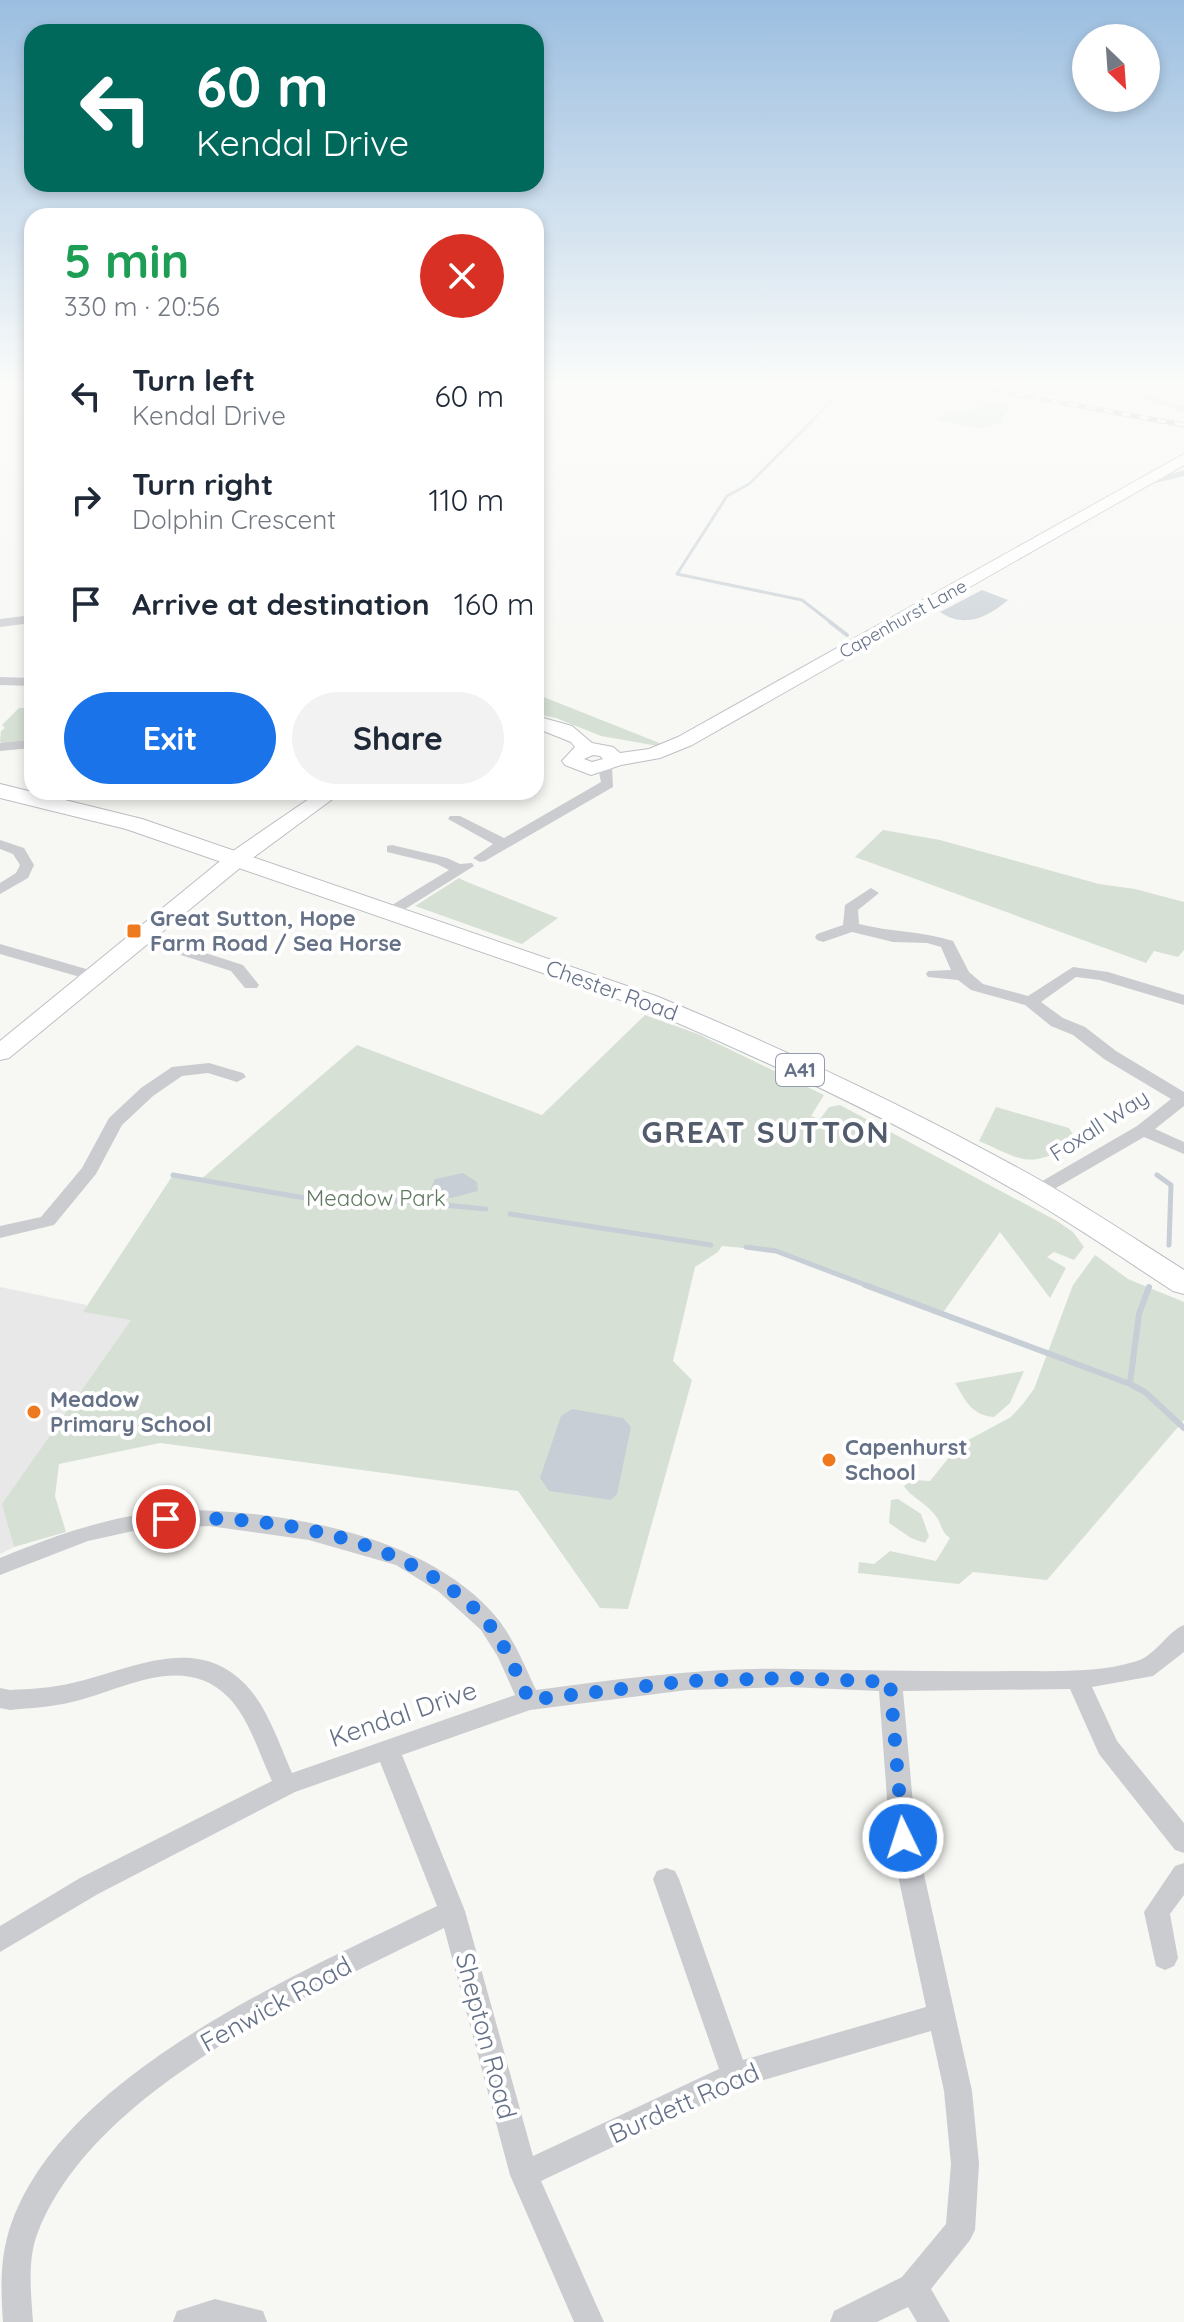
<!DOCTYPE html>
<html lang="en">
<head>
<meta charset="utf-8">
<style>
	body { margin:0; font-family:Quicksand,sans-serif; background:#f2f2f3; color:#1f2937; height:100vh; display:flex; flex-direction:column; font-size:30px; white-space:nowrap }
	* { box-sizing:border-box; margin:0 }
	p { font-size:26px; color:#747a83 }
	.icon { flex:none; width:44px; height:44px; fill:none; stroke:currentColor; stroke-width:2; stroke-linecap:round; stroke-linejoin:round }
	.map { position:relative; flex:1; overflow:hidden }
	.panel { position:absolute; left:24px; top:208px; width:520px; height:592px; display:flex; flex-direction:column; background:#fff; border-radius:24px; box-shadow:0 4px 12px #0003 }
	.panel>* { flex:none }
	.banner { position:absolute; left:24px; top:24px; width:520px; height:168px; border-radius:24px; box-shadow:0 4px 12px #0003; background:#00695c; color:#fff; overflow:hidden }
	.needle { width:52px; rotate:155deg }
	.fabs { position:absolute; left:1072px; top:24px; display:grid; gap:16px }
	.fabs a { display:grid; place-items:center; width:88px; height:88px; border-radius:50%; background:#fff; box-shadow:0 4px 12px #0003; font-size:40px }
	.pin { position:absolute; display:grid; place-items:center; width:68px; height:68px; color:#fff; margin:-34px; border:4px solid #fff; border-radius:50%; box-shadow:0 2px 8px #0007 }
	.me { position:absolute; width:88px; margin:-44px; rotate:356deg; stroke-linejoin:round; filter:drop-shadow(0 0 6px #0008) }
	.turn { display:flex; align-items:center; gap:28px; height:168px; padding:0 40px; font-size:36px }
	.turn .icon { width:104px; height:104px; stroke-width:2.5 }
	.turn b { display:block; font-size:56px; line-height:68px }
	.round { display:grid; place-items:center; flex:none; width:84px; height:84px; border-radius:42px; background:#f2f2f3 }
	.overview { display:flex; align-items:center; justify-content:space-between; height:136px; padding:0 40px }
	h1 { font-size:48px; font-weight:800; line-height:60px; color:#1e9e55 }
	.action { display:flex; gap:16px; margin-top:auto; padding:16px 40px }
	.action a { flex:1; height:92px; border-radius:48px; background:#1a73e8; color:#fff; font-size:32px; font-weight:800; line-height:92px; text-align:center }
	.action a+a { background:#f2f2f3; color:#1f2937 }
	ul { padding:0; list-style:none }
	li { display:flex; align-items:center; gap:24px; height:104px; padding:0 40px }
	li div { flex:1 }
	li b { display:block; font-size:30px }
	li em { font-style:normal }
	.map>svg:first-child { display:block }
	.built { fill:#e8e8e8 }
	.green { fill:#d7e0d5 }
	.water { fill:#c7ced5 }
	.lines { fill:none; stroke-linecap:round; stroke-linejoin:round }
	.stream-far3 { stroke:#c7ced5; stroke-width:3 }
	.stream-far2 { stroke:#c7ced5; stroke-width:4 }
	.stream-far1 { stroke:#c7ced5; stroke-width:5 }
	.stream { stroke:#c7ced5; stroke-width:6 }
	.secondary-casing { stroke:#bcbfc4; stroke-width:2 }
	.primary-casing { stroke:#babdc2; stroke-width:2 }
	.street { fill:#caccd0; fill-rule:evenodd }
	.secondary { fill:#fff; fill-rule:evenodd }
	.primary { fill:#fff; fill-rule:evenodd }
	.rail-casing { stroke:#a9adb4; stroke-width:5 }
	.rail { stroke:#fff; stroke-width:3; stroke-dasharray:9; stroke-linecap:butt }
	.route { stroke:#1a73e8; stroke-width:14; stroke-dasharray:0 25.2 }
	.poi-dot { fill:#ee791e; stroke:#fff; stroke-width:3 }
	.labels { text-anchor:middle; stroke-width:8; stroke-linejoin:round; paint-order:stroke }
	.far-street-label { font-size:18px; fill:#657187; stroke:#fff }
	.shield { fill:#fff; stroke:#939cab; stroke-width:2 }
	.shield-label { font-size:20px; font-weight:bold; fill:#657187 }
	.poi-label { font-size:22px; font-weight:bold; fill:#657187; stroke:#fff; text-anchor:start }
	.street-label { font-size:22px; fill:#657187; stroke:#fff }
	.park-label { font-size:22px; fill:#607960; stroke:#fff }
	.near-street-label { font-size:26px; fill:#657187; stroke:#fff }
	.district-label { font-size:30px; font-weight:bold; letter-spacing:2px; fill:#535c6c; stroke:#fff }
</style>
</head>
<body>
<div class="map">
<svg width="1184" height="2322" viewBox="0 0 1184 2322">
	<rect width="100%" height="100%" fill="#f7f8f4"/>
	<polygon class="built" points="0,1287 87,1305 84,1312 132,1319 3,1504 14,1547 0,1554"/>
	<g class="green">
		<polygon points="1014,388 1111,388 1138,397 1111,391 1073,400"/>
		<polygon points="976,399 1010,405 1001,423 981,428 935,420 944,413 974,409"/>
		<polygon points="536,694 662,744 658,746 601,736 556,718 536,714"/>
		<polygon points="19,708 32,708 32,741 6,744 0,742 1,731 5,728 2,725"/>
		<polygon points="883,830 940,840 1099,884 1135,889 1184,902 1184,950 1178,957 1154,951 1146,963 855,857"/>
		<polygon points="459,878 467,882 558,918 522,944 415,906"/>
		<polygon points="645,1015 698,1034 824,1095 811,1116 820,1119 829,1107 840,1105 1057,1221 1073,1232 1084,1247 1074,1260 1054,1252 1047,1257 1066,1268 1050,1298 1000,1232 942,1314 776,1251 722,1246 718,1252 695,1267 673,1361 692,1380 628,1609 600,1608 518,1491 160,1443 59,1464 55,1496 66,1532 14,1547 2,1504 131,1320 83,1312 173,1175 200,1180 357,1045 542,1115"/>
		<path d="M 996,1107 L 1069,1128 L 1076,1140 L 1082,1143 L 1076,1147 L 1070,1145 C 1028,1170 1021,1159 979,1141 Z"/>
		<path d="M 1095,1255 L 1128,1279 L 1184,1302 L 1184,1420 L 1047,1580 L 973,1572 L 959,1584 L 858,1573 L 859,1562 L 874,1564 L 890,1551 L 936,1561 L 950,1538 C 940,1531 942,1523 935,1515 C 926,1503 912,1498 904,1486 L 913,1480 L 930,1481 L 959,1445 L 1011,1417 L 1022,1405 L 1034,1389 L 1073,1285 Z"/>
		<path d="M 1024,1371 L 1010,1403 L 994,1417 C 971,1415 966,1401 955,1383 Z"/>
		<polygon points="898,1499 921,1514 929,1536 925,1543 911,1538 889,1523 891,1500"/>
	</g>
	<g class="water">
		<path d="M 982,590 L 1008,600 C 988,617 965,629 940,612 Z"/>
		<polygon points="463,1173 477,1182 478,1191 451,1198 430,1191 435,1179"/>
		<polygon points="572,1409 623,1418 631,1427 617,1494 611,1500 549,1491 540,1478 561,1416"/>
	</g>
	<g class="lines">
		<polyline class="stream-far3" points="833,624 802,600 677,574 727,496 749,484 845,388"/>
		<polyline class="stream-far2" points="830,622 847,635"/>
		<g class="stream-far1">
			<polyline points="173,1175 322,1201 402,1201 486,1209"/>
			<polyline points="1157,1175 1171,1185 1169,1245"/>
			<polyline points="510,1214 711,1245"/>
			<polyline points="746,1247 776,1251 871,1287"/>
		</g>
		<g class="stream">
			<polyline points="865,1285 1130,1384 1145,1392 1184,1428"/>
			<polyline points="1130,1383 1139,1314 1149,1287"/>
		</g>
		<g class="secondary-casing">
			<g id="secondary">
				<path d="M 1184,454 L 1184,465 L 692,745 L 660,758 L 621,765 L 591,775 L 565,765 L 562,761 L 575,747 L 571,742 L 536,728 L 536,716 L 572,726 L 592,743 L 613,747 L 620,753 L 649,749 L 678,737 ZM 593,755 L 600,756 L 603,759 L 592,762 L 584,759 Z"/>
				<polygon points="319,792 342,792 246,863 9,1058 0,1060 0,1041 230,853"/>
			</g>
		</g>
		<g class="primary-casing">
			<path id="primary" d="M 0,784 L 142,819 L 656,996 C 789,1051 919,1112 1045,1183 C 1092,1210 1138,1241 1184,1270 L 1184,1294 L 1173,1291 C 1124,1259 1076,1226 1025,1196 C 900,1124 771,1062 638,1006 L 126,829 L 0,798 Z"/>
		</g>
		<g class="street">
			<polygon points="1114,388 1128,388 1184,407 1184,413"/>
			<polygon points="1184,470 1184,476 1143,486 1138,483"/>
			<polygon points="32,615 32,623 0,627 0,619"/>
			<polygon points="0,677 32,678 32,686 0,685"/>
			<polygon points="32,740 32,748 0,751 0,743"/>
			<polygon points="605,763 612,767 613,787 485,861 480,862 473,858 493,844 448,819 450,816 460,816 504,838 601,782 598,767"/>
			<polygon points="0,840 24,848 34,865 28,878 0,894 0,883 16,873 20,865 13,854 0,849"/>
			<polygon points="392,845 447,858 460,864 472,863 474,866 394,916 384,916 381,913 384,910 449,870 437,864 387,852 387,846"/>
			<path d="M 871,888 L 879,893 L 858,910 L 859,924 C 890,932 922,931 953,941 L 969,972 L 983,984 L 1028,996 L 1073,967 L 1108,972 L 1184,995 L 1184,1005 L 1100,980 L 1076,977 L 1041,1002 L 1063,1018 L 1085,1027 L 1116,1051 L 1184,1092 L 1184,1106 L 1155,1129 L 1184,1142 L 1184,1154 L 1144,1137 L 1044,1195 L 1032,1195 L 1029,1191 L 1032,1187 L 1137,1126 L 1171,1099 L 1104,1059 L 1073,1035 L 1051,1026 L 1025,1005 L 971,990 L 958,980 L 928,977 L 926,974 L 928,971 L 951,970 L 941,947 L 927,943 L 893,942 L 852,932 L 823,942 L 817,940 L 815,937 L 817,934 L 843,925 L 845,905 Z"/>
			<polygon points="143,933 243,965 259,985 257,988 245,988 231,971 137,941 135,938"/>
			<polygon points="0,944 100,973 102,976 94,981 0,954"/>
			<polygon points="209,1063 243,1073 246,1077 237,1082 208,1073 182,1076 153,1096 122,1125 96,1174 54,1225 0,1238 0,1226 41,1217 82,1168 109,1118 141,1088 172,1067"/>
			<path d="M 175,1510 C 276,1509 419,1533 490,1610 C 511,1632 523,1662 536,1690 C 621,1679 705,1667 791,1669 C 866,1670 941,1672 1016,1671 C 1055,1671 1099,1673 1137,1661 C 1156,1655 1169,1630 1184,1625 L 1184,1652 L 1153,1676 L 1092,1687 L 1117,1741 L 1184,1823 L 1184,1853 L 1175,1850 L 1099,1754 L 1070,1689 L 903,1691 L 916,1838 L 972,2091 L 979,2164 L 975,2230 L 970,2240 L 931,2289 L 950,2322 L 917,2322 L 908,2307 L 877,2322 L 830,2322 L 834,2311 L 902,2277 L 946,2224 L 951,2164 L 944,2091 L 931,2031 L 740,2087 L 541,2181 L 604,2322 L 574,2322 L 510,2175 L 444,1928 C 312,1994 95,2087 38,2232 C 27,2259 31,2293 33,2322 L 3,2322 C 1,2294 0,2265 7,2238 C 50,2077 301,1973 437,1906 L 380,1762 L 295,1792 L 98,1894 L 0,1952 L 0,1926 L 80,1878 L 272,1781 C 259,1754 250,1720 229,1698 C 184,1651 123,1690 72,1702 C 52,1707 30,1708 10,1710 L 0,1708 L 0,1688 L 10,1690 C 30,1689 52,1688 72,1683 C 130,1670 196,1632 246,1685 C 268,1708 279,1744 292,1773 L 515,1695 L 498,1657 L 481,1630 L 438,1591 L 396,1565 L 309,1540 L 209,1526 L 142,1529 L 88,1541 L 0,1575 L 0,1558 C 58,1534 113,1515 175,1510 ZM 789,1687 L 879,1691 L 890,1838 L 926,2007 L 743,2060 L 679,1879 L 675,1871 L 666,1868 L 657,1871 L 653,1879 L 719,2069 L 533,2156 L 465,1911 L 402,1755 L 530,1710 L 687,1690 Z"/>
			<polygon points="1184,1863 1184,1895 1170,1914 1178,1958 1174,1966 1165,1970 1156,1966 1144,1912 1175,1866"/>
			<polygon points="215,2299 263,2311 267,2322 173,2322 177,2311"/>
		</g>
		<use href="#secondary" class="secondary"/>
		<use href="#primary" class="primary"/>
		<g class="rail-casing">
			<polyline id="rail" points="980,388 1184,425"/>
		</g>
		<use href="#rail" class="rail"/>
	</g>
	<linearGradient id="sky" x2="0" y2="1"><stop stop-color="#9bbee0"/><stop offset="0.54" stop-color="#fbfcfa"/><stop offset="1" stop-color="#fbfcfa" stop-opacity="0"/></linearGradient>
	<rect width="1184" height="713" fill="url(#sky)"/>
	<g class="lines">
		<path class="route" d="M 166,1519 C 271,1514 405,1537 481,1615 C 503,1638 516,1672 529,1700 L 687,1681 L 789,1678 L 890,1682 L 903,1838"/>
	</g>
	<g class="poi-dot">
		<rect x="126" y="923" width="16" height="16" rx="4"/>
		<circle cx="34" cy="1412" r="8"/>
		<circle cx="829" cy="1460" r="8"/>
	</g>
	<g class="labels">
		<g class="far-street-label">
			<text transform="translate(903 619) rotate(-29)" y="6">Capenhurst Lane</text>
		</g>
		<rect class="shield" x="776" y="1054" width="48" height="32" rx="6"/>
		<g class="shield-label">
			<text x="800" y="1077">A41</text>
		</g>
		<g class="poi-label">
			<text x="150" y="926">Great Sutton, Hope<tspan x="150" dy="25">Farm Road / Sea Horse</tspan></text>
			<text x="50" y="1407">Meadow<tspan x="50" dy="25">Primary School</tspan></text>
			<text x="845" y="1455">Capenhurst<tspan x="845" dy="25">School</tspan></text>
		</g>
		<g class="street-label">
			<text transform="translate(612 990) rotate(20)" y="8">Chester Road</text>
			<text transform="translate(1099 1125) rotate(-33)" y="8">Foxall Way</text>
		</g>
		<g class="park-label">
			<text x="376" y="1206">Meadow Park</text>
		</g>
		<g class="near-street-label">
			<text transform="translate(403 1714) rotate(-19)" y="9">Kendal Drive</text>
			<text transform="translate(276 2004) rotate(-29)" y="9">Fenwick Road</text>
			<text transform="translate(486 2036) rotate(75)" y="9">Shepton Road</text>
			<text transform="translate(684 2103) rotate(-24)" y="9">Burdett Road</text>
		</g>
		<g class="district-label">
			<text x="766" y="1143">GREAT SUTTON</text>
		</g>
	</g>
</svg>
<div class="fabs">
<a><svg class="needle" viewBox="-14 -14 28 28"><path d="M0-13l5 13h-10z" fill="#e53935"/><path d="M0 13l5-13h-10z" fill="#747a83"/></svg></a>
</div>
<div class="pin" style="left:166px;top:1519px;background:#d93025"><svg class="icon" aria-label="arrive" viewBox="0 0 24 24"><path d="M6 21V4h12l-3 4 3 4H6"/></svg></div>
<svg class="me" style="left:903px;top:1838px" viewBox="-20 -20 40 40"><circle r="17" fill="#1a73e8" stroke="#fff" stroke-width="3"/><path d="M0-11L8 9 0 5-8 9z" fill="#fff"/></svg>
<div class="banner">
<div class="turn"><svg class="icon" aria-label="left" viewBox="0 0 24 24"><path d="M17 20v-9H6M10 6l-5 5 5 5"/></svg><div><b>60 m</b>Kendal Drive</div></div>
</div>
<section class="panel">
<div class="overview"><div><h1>5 min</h1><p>330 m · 20:56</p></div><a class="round" style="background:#d93025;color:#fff"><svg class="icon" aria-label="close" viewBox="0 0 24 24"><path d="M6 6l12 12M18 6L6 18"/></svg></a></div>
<ul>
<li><svg class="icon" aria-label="left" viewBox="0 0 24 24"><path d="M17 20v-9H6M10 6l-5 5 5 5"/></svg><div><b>Turn left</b><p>Kendal Drive</p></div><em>60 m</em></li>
<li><svg class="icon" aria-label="right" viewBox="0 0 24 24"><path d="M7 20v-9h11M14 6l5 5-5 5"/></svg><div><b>Turn right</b><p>Dolphin Crescent</p></div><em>110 m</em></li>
<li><svg class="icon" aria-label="arrive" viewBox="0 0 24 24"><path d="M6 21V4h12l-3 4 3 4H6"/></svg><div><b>Arrive at destination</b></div><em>160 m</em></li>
</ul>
<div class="action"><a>Exit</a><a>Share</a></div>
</section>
</div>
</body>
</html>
